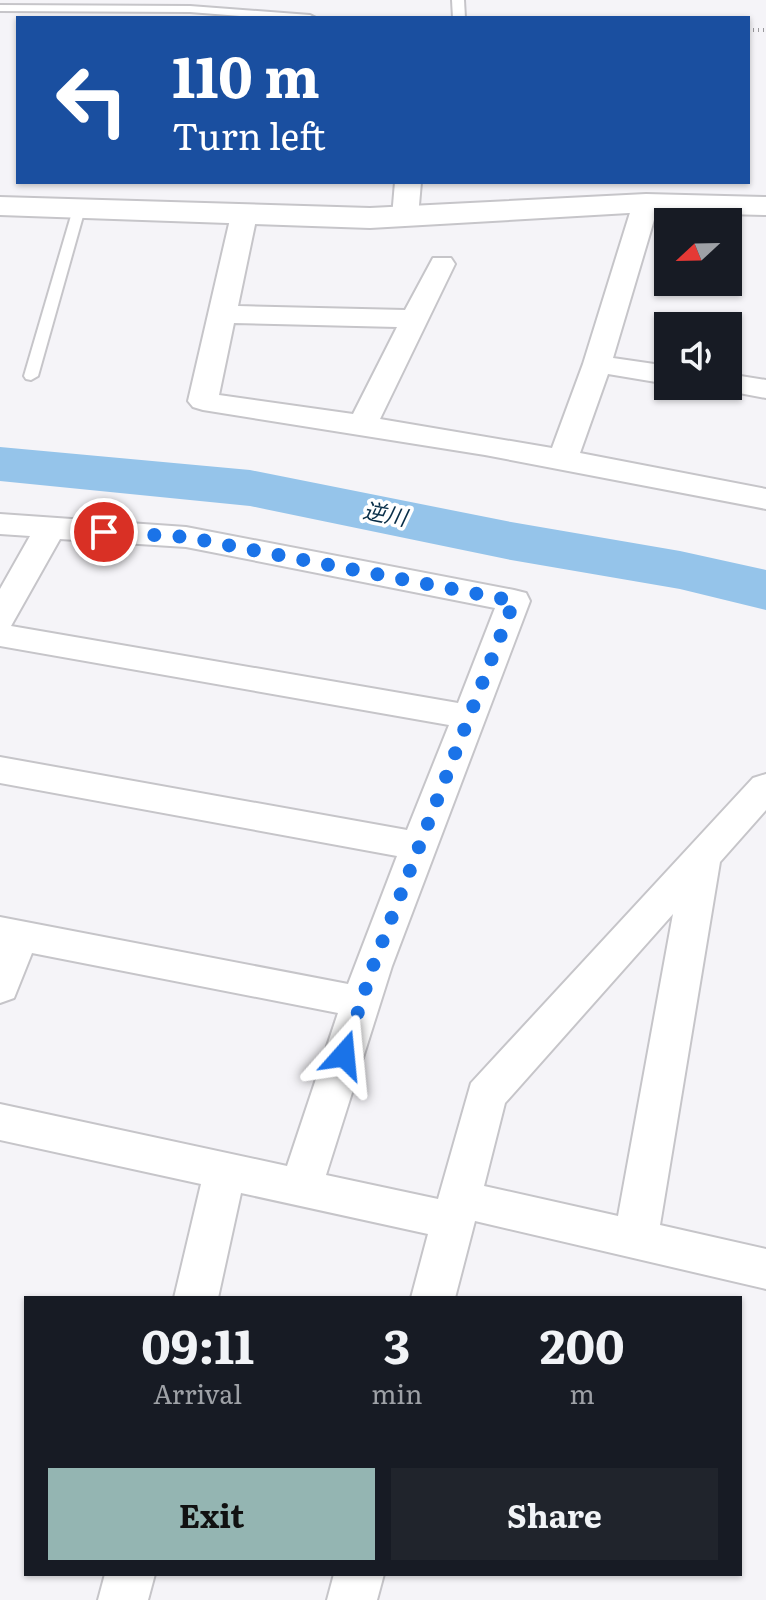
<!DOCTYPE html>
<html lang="en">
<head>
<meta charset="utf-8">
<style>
	body { margin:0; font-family:Literata,"Noto Sans JP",serif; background:#20242c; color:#f1f3f6; height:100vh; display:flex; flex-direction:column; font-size:30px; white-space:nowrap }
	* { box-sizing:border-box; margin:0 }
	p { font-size:26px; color:#9ea1a6 }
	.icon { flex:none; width:44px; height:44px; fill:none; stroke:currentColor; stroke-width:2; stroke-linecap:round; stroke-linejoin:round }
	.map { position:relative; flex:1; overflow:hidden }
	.details { position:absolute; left:24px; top:1296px; width:718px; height:280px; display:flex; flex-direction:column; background:#171b24; border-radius:0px; box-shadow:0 2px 6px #0004 }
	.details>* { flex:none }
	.hud { position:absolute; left:16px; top:16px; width:734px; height:168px; border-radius:0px; box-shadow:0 2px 6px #0004; background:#1a4fa0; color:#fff; overflow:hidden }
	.needle { width:52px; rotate:248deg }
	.tools { position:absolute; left:654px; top:208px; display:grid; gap:16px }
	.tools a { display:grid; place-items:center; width:88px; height:88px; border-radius:0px; background:#171b24; box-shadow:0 2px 6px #0004; font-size:40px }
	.pin { position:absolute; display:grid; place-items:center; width:68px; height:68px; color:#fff; margin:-34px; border:4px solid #fff; border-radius:50%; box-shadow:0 2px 8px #0007 }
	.me { position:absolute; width:88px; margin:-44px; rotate:18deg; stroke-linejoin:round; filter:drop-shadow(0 0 6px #0008) }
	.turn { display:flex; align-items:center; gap:28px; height:168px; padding:0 24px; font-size:36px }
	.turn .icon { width:104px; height:104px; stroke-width:2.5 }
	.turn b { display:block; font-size:56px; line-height:68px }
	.eta { display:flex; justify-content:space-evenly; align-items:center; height:136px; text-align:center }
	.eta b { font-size:48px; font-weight:700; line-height:56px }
	.cta { display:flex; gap:16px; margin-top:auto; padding:16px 24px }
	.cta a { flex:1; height:92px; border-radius:0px; background:#94b5b2; color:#111; font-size:32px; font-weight:700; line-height:92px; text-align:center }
	.cta a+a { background:#20242c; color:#f1f3f6 }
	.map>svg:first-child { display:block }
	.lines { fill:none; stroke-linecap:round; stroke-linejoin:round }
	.river { fill:#95c4ea; fill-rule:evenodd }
	.lane-casing { stroke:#c6c5c9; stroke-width:4 }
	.street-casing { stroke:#c6c5c9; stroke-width:4 }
	.secondary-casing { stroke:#c6c5c9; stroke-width:4 }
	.path { stroke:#99989b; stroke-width:4; stroke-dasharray:1 4; stroke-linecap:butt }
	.lane { fill:#fff; fill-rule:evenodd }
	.street { fill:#fff; fill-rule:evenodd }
	.secondary { fill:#fff; fill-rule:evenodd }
	.route { stroke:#1a73e8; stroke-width:14; stroke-dasharray:0 25.2 }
	.labels { text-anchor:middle; stroke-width:7; stroke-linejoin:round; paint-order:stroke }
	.water-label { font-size:22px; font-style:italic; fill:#082e48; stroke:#fff }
</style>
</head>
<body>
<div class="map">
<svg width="766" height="1600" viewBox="0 0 766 1600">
	<rect width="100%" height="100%" fill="#f5f4f8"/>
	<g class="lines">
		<polygon class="river" points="0,447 250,470 511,522 680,551 766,570 766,610 680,589 511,560 250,506 0,481"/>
		<g class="lane-casing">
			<g id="lane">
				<polygon points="452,0 464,0 465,18 453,18"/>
				<polygon points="0,5 190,6 310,15 316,18 265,18 190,12 0,11"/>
				<polygon points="79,205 85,209 38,376 31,380 26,379 24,376 73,209"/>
			</g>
		</g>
		<g class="street-casing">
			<g id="street">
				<polygon points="395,182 421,182 418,217 414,223 396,223 392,217"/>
				<path d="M 646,195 L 655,198 L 659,203 L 613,358 L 668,366 L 668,384 L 608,374 L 580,453 L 766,489 L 766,509 L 485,455 L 203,410 L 193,407 L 188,401 L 231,215 L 235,209 L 253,209 L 257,215 L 238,306 L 405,310 L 433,258 L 451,258 L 455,264 L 380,419 L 552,448 L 583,364 L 633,203 L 637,198 ZM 234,323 L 397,327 L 353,414 L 219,395 Z"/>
				<polygon points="728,374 766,380 766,398 718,389 716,386 728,386"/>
				<path d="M 0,514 L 186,527 L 514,590 L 526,593 L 530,601 L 392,966 L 326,1175 L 438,1199 L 471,1083 L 753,778 L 766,774 L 766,810 L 720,862 L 660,1225 L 766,1249 L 766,1289 L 475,1221 L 455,1298 L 411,1298 L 428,1234 L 241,1193 L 218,1298 L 174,1298 L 201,1184 L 0,1140 L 0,1104 L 287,1166 L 338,1013 L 32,953 L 14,998 L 0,1003 L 0,917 L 348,984 L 397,856 L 0,783 L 0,757 L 407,830 L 449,725 L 0,646 L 0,589 L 30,536 L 0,534 ZM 60,539 L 186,547 L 495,608 L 458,703 L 11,626 ZM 673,914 L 618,1216 L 484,1186 L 505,1103 Z"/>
				<polygon points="105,1574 155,1574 148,1600 98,1600"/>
				<polygon points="334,1574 384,1574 377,1600 327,1600"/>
			</g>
		</g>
		<g class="secondary-casing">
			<polygon id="secondary" points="646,194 766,197 766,215 646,212 370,228 0,215 0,197 370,208"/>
		</g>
		<polyline class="path" points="748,30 766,30"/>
		<use href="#lane" class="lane"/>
		<use href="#street" class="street"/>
		<use href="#secondary" class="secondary"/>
	</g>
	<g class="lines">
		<polyline class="route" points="104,532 186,537 514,601 373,966 344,1055"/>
	</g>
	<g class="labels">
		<g class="water-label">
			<text transform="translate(385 514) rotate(11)" y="8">逆川</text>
		</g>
	</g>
</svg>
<div class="tools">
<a><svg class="needle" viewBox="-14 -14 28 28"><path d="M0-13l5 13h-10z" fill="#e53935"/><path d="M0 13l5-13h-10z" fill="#9ea1a6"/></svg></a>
<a><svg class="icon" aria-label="sound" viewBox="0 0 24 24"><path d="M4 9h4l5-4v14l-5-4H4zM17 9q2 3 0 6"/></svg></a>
</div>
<div class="pin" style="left:104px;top:532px;background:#d93025"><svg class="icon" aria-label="arrive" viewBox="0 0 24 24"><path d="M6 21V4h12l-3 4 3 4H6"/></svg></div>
<svg class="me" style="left:344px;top:1055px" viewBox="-20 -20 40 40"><path d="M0-17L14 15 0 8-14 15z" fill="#1a73e8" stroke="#fff" stroke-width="4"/></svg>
<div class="hud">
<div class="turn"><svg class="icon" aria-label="left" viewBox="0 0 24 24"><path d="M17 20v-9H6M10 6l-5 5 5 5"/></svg><div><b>110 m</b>Turn left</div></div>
</div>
<section class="details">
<div class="eta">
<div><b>09:11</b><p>Arrival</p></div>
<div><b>3</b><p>min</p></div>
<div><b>200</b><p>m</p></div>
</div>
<div class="cta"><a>Exit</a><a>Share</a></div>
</section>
</div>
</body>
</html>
